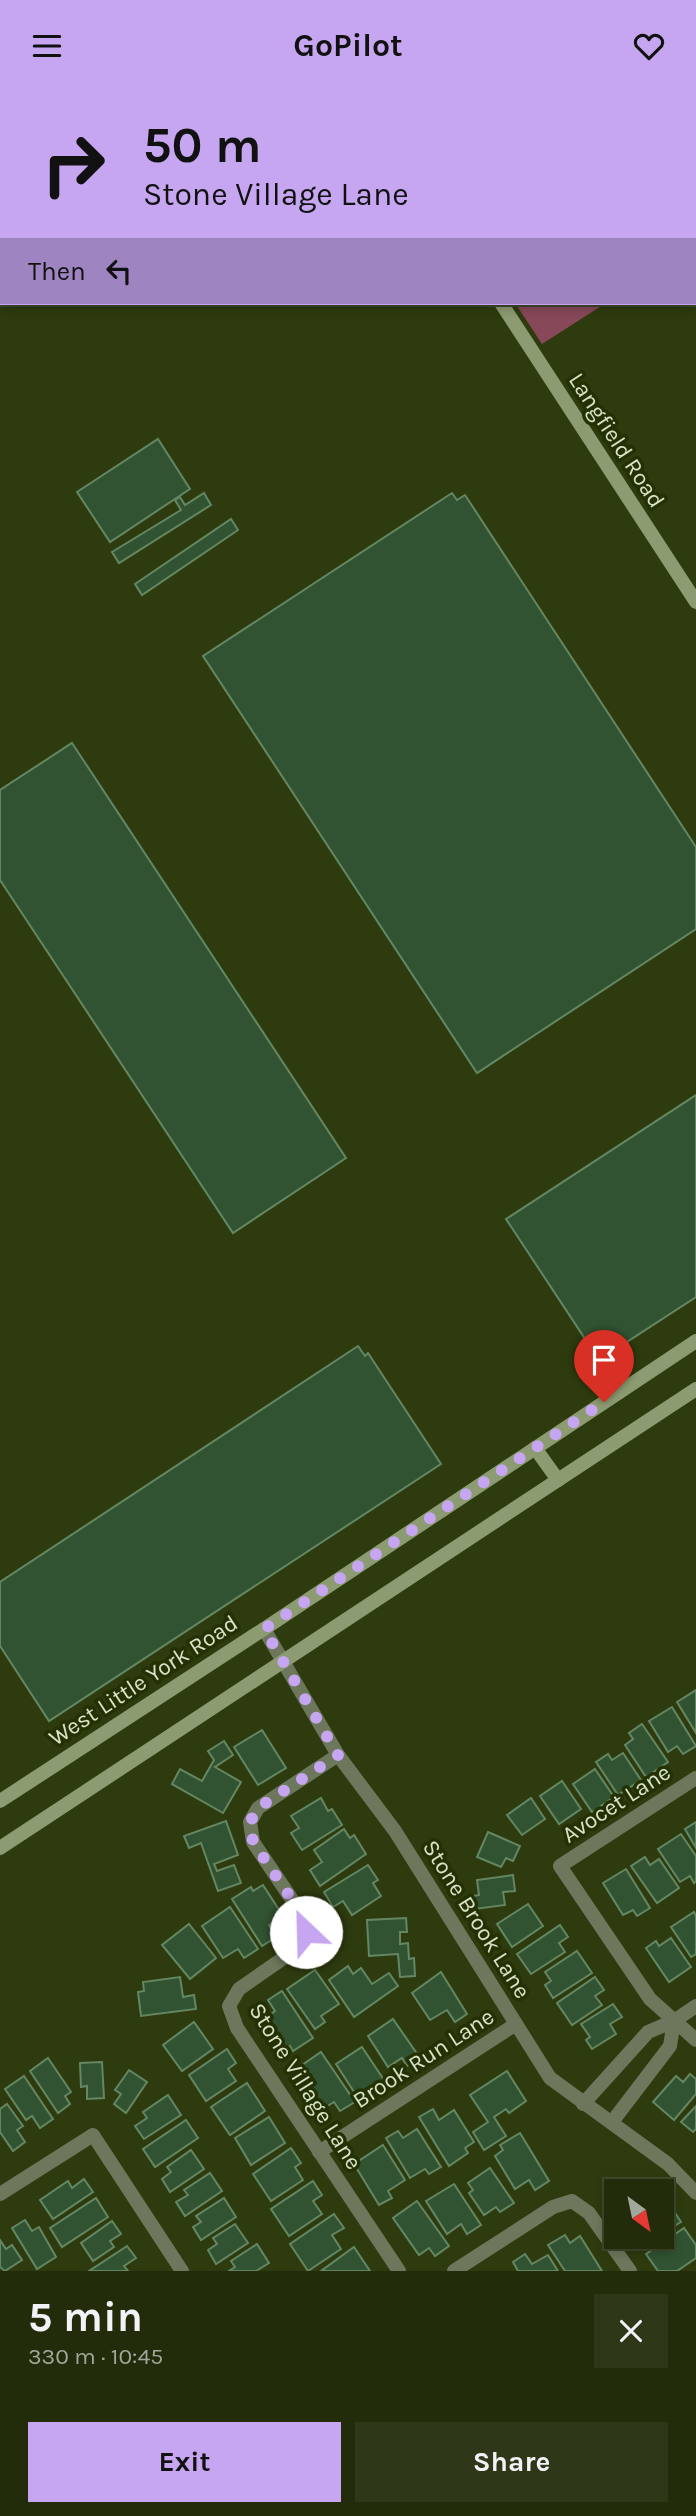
<!DOCTYPE html>
<html lang="en">
<head>
<meta charset="utf-8">
<style>
	body { margin:0; font-family:Karla,sans-serif; background:#2e3818; color:#f1f3f6; height:100vh; display:flex; flex-direction:column; font-size:26px; white-space:nowrap }
	* { box-sizing:border-box; margin:0 }
	p { font-size:23px; color:#a2a79c }
	.icon { flex:none; width:38px; height:38px; fill:none; stroke:currentColor; stroke-width:2; stroke-linecap:round; stroke-linejoin:round }
	.map { position:relative; height:2180px; overflow:hidden }
	.side { display:flex; flex-direction:column; background:#222c0a; flex:1 }
	.side>* { flex:none }
	.banner { position:absolute; left:0px; top:0px; width:696px; height:214px; box-shadow:0 4px 10px #0003,0 0 0 2px #3f482b; background:#c6a6f0; color:#111; overflow:hidden }
	.needle { width:46px; rotate:147deg }
	.fabs { position:absolute; left:604px; top:2088px; display:grid; gap:14px }
	.fabs a { display:grid; place-items:center; width:70px; height:70px; border-radius:0px; background:#222c0a; box-shadow:0 4px 10px #0003,0 0 0 2px #3f482b; font-size:35px }
	.pin { position:absolute; display:grid; place-items:center; width:60px; height:60px; color:#fff; margin:-72px -30px; border-radius:50% 50% 50% 0; rotate:-45deg; box-shadow:0 0 7px #0007 }
	.pin .icon { rotate:45deg }
	.me { position:absolute; width:77px; margin:-38px; rotate:336deg; stroke-linejoin:round; filter:drop-shadow(0 0 5px #0008) }
	.turn { display:flex; align-items:center; gap:24px; height:147px; padding:0 28px; font-size:32px }
	.turn .icon { width:91px; height:91px; stroke-width:2.5 }
	.turn b { display:block; font-size:49px; line-height:60px }
	.then { display:flex; align-items:center; height:66px; padding:0 28px; background:#0003; gap:14px; font-size:26px }
	.round { display:grid; place-items:center; flex:none; width:74px; height:74px; border-radius:0px; background:#2e3818 }
	.summary { display:flex; align-items:center; justify-content:space-between; height:119px; padding:0 28px }
	h1 { font-size:42px; font-weight:700; line-height:52px }
	.primary-button { display:flex; gap:14px; margin-top:auto; padding:14px 28px }
	.primary-button a { flex:1; height:80px; border-radius:0px; background:#c6a6f0; color:#111; font-size:28px; font-weight:700; line-height:80px; text-align:center }
	.primary-button a+a { background:#2e3818; color:#f1f3f6 }
	header { display:flex; justify-content:space-between; align-items:center; height:91px; padding:0 28px; background:#c6a6f0; color:#111; font-size:32px; font-weight:700 }
	.map>svg:first-child { display:block }
	.green { fill:#874859 }
	.building { fill:#325331; stroke:#648763; stroke-width:2 }
	.lines { fill:none; stroke-linecap:round; stroke-linejoin:round }
	.street { stroke:#6d775c; stroke-width:14 }
	.secondary { stroke:#8c9b71; stroke-width:14 }
	.route { stroke:#c6a6f0; stroke-width:12; stroke-dasharray:0 21.6 }
	.labels { text-anchor:middle; stroke-width:7; stroke-linejoin:round; paint-order:stroke }
	.street-label { font-size:23px; fill:#d9e3ca; stroke:#243103 }
</style>
</head>
<body>
<header><svg class="icon" aria-label="menu" viewBox="0 0 24 24"><path d="M4 6h16M4 12h16M4 18h16"/></svg>GoPilot<svg class="icon" aria-label="heart" viewBox="0 0 24 24"><path d="M12 20l-8-8c-3-5 5-10 8-4 3-6 11-1 8 4z"/></svg></header>
<div class="map">
<svg width="696" height="2180" viewBox="0 0 696 2180">
	<rect width="100%" height="100%" fill="#2e3b0e"/>
	<g class="green">
		<polygon points="376,0 696,0 696,153 695,2"/>
		<polygon points="515,212 606,212 542,253"/>
	</g>
	<g class="building">
		<polygon points="158,348 190,398 110,451 77,401"/>
		<polygon points="204,402 211,414 119,472 112,461 181,419 175,409 180,406 185,414"/>
		<polygon points="452,402 457,409 465,404 696,756 696,838 477,982 203,565"/>
		<polygon points="231,428 238,439 142,504 135,493"/>
		<polygon points="72,652 346,1067 233,1142 0,789 0,699"/>
		<polygon points="696,1004 696,1206 599,1269 506,1128"/>
		<polygon points="358,1255 365,1265 368,1262 441,1373 49,1630 0,1555 0,1491"/>
		<polygon points="696,1599 696,1642 677,1611"/>
		<polygon points="672,1616 696,1655 683,1663 677,1655 668,1661 649,1630"/>
		<polygon points="642,1633 668,1671 646,1686 625,1654 633,1648 629,1642"/>
		<polygon points="262,1639 286,1677 258,1694 234,1656"/>
		<polygon points="224,1650 233,1664 215,1676 241,1691 223,1722 172,1693 180,1678 202,1690 214,1669 208,1660"/>
		<polygon points="623,1662 641,1689 618,1704 596,1671 608,1663 612,1669"/>
		<polygon points="595,1678 614,1706 592,1721 573,1693"/>
		<polygon points="562,1690 581,1718 559,1733 540,1705"/>
		<polygon points="321,1707 328,1720 332,1718 342,1734 302,1759 291,1742 299,1737 291,1725"/>
		<polygon points="531,1707 545,1728 522,1744 507,1724"/>
		<polygon points="226,1730 238,1764 214,1773 217,1780 234,1774 241,1792 218,1800 201,1752 189,1757 184,1745"/>
		<polygon points="696,1731 696,1757 685,1738"/>
		<polygon points="344,1738 350,1747 354,1744 366,1763 320,1795 310,1779 322,1771 314,1759"/>
		<polygon points="488,1741 520,1755 513,1770 506,1767 501,1776 477,1766"/>
		<polygon points="681,1743 696,1765 696,1790 694,1792 690,1785 680,1791 658,1758"/>
		<polygon points="645,1766 650,1774 659,1768 679,1797 657,1812 631,1775"/>
		<polygon points="368,1774 378,1789 373,1792 381,1805 352,1824 343,1810 333,1816 324,1801"/>
		<polygon points="626,1778 650,1817 637,1825 633,1819 623,1824 603,1792"/>
		<polygon points="513,1784 515,1800 503,1801 505,1814 475,1818 473,1805 479,1804 477,1789"/>
		<polygon points="263,1794 283,1825 269,1834 276,1846 262,1855 232,1808 251,1796 253,1800"/>
		<polygon points="528,1813 543,1835 512,1856 497,1833"/>
		<polygon points="230,1816 258,1858 244,1867 238,1858 223,1867 202,1835"/>
		<polygon points="694,1821 696,1825 696,1863 691,1866 671,1836"/>
		<polygon points="406,1827 407,1841 400,1841 400,1853 408,1852 409,1868 414,1867 415,1885 400,1886 398,1863 369,1865 367,1829"/>
		<polygon points="189,1833 216,1867 190,1888 162,1854"/>
		<polygon points="560,1834 568,1846 559,1852 565,1861 531,1883 517,1863"/>
		<polygon points="671,1847 691,1876 669,1891 646,1857 656,1850 659,1855"/>
		<polygon points="577,1860 592,1882 553,1907 545,1894 551,1890 545,1881"/>
		<polygon points="348,1875 353,1883 361,1877 372,1893 389,1882 398,1895 354,1926 329,1889"/>
		<polygon points="315,1879 339,1913 321,1925 325,1931 315,1938 287,1898"/>
		<polygon points="441,1881 467,1923 455,1931 447,1919 430,1929 412,1902"/>
		<polygon points="180,1886 183,1906 194,1904 196,1918 141,1925 138,1901 144,1900 143,1891"/>
		<polygon points="595,1886 604,1899 595,1905 602,1914 572,1934 557,1912"/>
		<polygon points="282,1900 313,1947 293,1960 290,1955 282,1961 261,1930 275,1920 268,1909"/>
		<polygon points="613,1913 622,1926 610,1933 616,1943 592,1958 586,1949 590,1946 581,1933"/>
		<polygon points="393,1928 420,1967 407,1975 402,1967 388,1976 368,1945"/>
		<polygon points="194,1931 213,1958 182,1980 163,1954"/>
		<polygon points="362,1956 384,1989 358,2007 336,1973"/>
		<polygon points="227,1958 236,1972 228,1978 236,1990 206,2010 189,1984"/>
		<polygon points="321,1961 355,2011 340,2020 334,2011 321,2019 295,1979"/>
		<polygon points="48,1967 71,2001 65,2005 70,2013 58,2022 30,1980"/>
		<polygon points="102,1971 104,2007 87,2008 87,1995 81,1996 80,1972"/>
		<polygon points="129,1979 147,1991 126,2022 114,2013 121,2003 115,1999"/>
		<polygon points="507,1980 526,2010 509,2022 506,2018 494,2026 506,2045 484,2059 473,2041 488,2031 470,2004"/>
		<polygon points="690,1983 696,1988 696,2003 674,2029 653,2011 676,1985 683,1991"/>
		<polygon points="24,1985 53,2028 40,2037 32,2025 26,2029 5,1998"/>
		<polygon points="247,1992 265,2020 230,2044 211,2016"/>
		<polygon points="168,2004 181,2024 144,2048 135,2035 147,2027 143,2021"/>
		<polygon points="7,2013 23,2035 17,2039 25,2051 13,2060 0,2041 0,2018"/>
		<polygon points="696,2015 696,2038 693,2041 681,2031"/>
		<polygon points="433,2018 439,2029 454,2019 474,2051 465,2057 468,2062 449,2075 419,2026"/>
		<polygon points="269,2026 285,2052 251,2074 235,2047"/>
		<polygon points="186,2029 198,2047 155,2076 143,2058"/>
		<polygon points="417,2038 441,2076 429,2083 425,2078 410,2087 386,2047 398,2040 403,2047"/>
		<polygon points="520,2042 549,2090 535,2099 529,2089 515,2098 495,2065 503,2059 500,2054"/>
		<polygon points="383,2054 405,2089 388,2100 392,2107 379,2114 354,2073"/>
		<polygon points="291,2057 301,2072 295,2076 303,2089 271,2110 253,2083"/>
		<polygon points="191,2059 204,2078 170,2101 162,2088 171,2081 167,2076"/>
		<polygon points="490,2077 514,2112 500,2121 496,2116 484,2124 469,2102 473,2099 468,2092"/>
		<polygon points="210,2082 222,2100 185,2125 176,2111 188,2104 184,2099"/>
		<polygon points="84,2088 93,2101 53,2128 40,2109 68,2090 72,2097"/>
		<polygon points="313,2090 322,2104 313,2110 322,2123 289,2145 271,2118"/>
		<polygon points="454,2093 481,2134 467,2143 461,2133 447,2143 426,2110"/>
		<polygon points="96,2107 108,2126 62,2156 50,2137"/>
		<polygon points="224,2107 236,2126 201,2149 193,2136 201,2131 196,2125"/>
		<polygon points="417,2110 449,2155 435,2165 429,2157 419,2164 393,2127"/>
		<polygon points="668,2111 681,2131 662,2142 662,2115"/>
		<polygon points="334,2123 344,2137 332,2144 341,2158 308,2180 290,2153"/>
		<polygon points="25,2129 32,2140 39,2136 56,2166 37,2178 12,2137"/>
		<polygon points="112,2130 121,2143 110,2150 114,2156 93,2170 81,2152"/>
		<polygon points="235,2133 248,2152 216,2173 208,2159 217,2153 213,2147"/>
		<polygon points="684,2137 696,2154 696,2167 677,2180 658,2180 646,2163"/>
		<polygon points="565,2144 570,2152 580,2145 602,2180 565,2180 548,2154"/>
		<polygon points="0,2149 6,2158 12,2154 22,2169 5,2180 0,2176"/>
		<polygon points="257,2153 269,2172 256,2180 229,2180 235,2176 231,2170"/>
		<polygon points="127,2155 136,2167 124,2175 128,2180 89,2180"/>
		<polygon points="354,2156 370,2180 321,2180"/>
		<polygon points="525,2163 532,2173 548,2164 558,2180 518,2180 513,2171"/>
	</g>
	<g class="lines">
		<g class="street">
			<polyline points="264,1538 338,1664 395,1740 550,1987 668,2073 696,2102"/>
			<polyline points="338,1664 258,1717 250,1731 253,1751 301,1822 306,1841 298,1857 239,1898 229,1915 237,1937 399,2180"/>
			<polyline points="696,1687 560,1775 650,1908 696,1949"/>
			<polyline points="583,2013 648,1941 674,1930 696,1915"/>
			<polyline points="612,2031 670,1955 674,1930"/>
			<polyline points="319,2061 516,1933"/>
			<polyline points="0,2103 93,2044 182,2180"/>
			<polyline points="454,2180 553,2116 572,2110 589,2122 630,2180"/>
		</g>
		<g class="secondary">
			<polyline points="362,0 363,2"/>
			<polyline points="501,212 696,511"/>
			<polyline points="535,1357 558,1389"/>
			<polyline points="0,1710 264,1538 696,1250"/>
			<polyline points="0,1757 696,1298"/>
		</g>
	</g>
	<g class="lines">
		<polyline class="route" points="306,1841 301,1822 253,1751 250,1731 258,1717 338,1664 264,1538 604,1311"/>
	</g>
	<g class="labels">
		<g class="street-label">
			<text transform="translate(617 349) rotate(57)" y="8">Langfield Road</text>
			<text transform="translate(143 1589) rotate(-33)" y="8">West Little York Road</text>
			<text transform="translate(616 1712) rotate(-33)" y="8">Avocet Lane</text>
			<text transform="translate(477 1828) rotate(58)" y="8">Stone Brook Lane</text>
			<text transform="translate(423 1967) rotate(-33)" y="8">Brook Run Lane</text>
			<text transform="translate(306 1995) rotate(58)" y="8">Stone Village Lane</text>
		</g>
	</g>
</svg>
<div class="fabs">
<a><svg class="needle" viewBox="-14 -14 28 28"><path d="M0-13l5 13h-10z" fill="#e53935"/><path d="M0 13l5-13h-10z" fill="#a2a79c"/></svg></a>
</div>
<div class="pin" style="left:604px;top:1311px;background:#d93025"><svg class="icon" aria-label="arrive" viewBox="0 0 24 24"><path d="M6 21V4h12l-3 4 3 4H6"/></svg></div>
<svg class="me" style="left:306px;top:1841px" viewBox="-20 -20 40 40"><circle r="19" fill="#fff"/><path d="M0-13L10 11 0 6-10 11z" fill="#c6a6f0"/></svg>
<div class="banner">
<div class="turn"><svg class="icon" aria-label="right" viewBox="0 0 24 24"><path d="M7 20v-9h11M14 6l5 5-5 5"/></svg><div><b>50 m</b>Stone Village Lane</div></div>
<div class="then">Then<svg class="icon" aria-label="left" viewBox="0 0 24 24"><path d="M17 20v-9H6M10 6l-5 5 5 5"/></svg></div>
</div>
</div>
<section class="side">
<div class="summary"><div><h1>5 min</h1><p>330 m · 10:45</p></div><a class="round"><svg class="icon" aria-label="close" viewBox="0 0 24 24"><path d="M6 6l12 12M18 6L6 18"/></svg></a></div>
<div class="primary-button"><a>Exit</a><a>Share</a></div>
</section>
</body>
</html>
